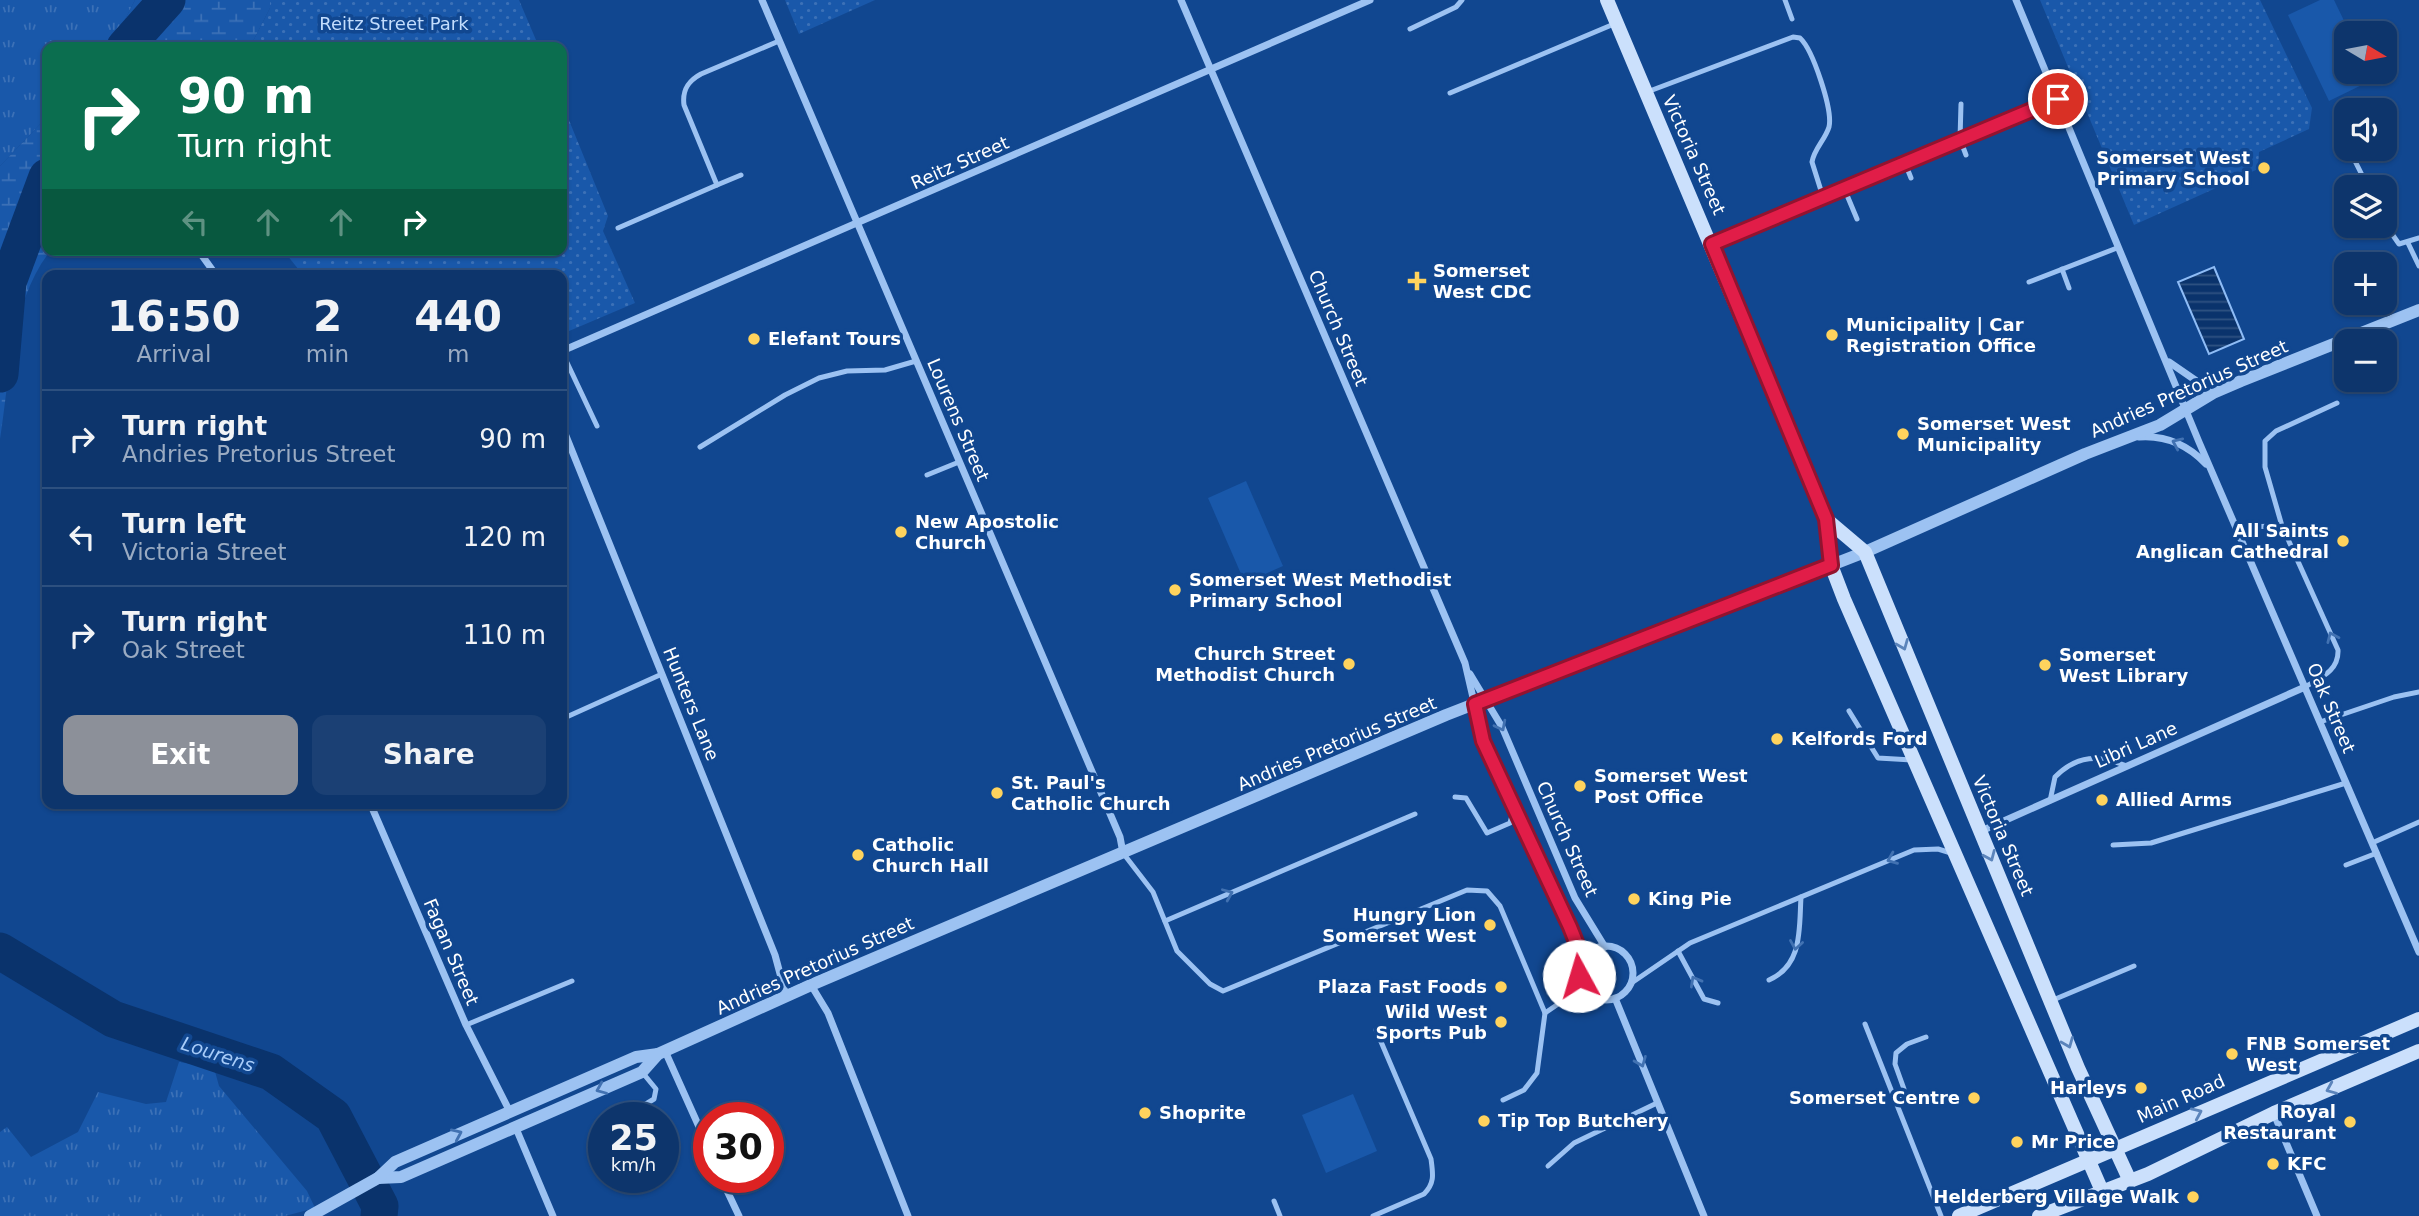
<!DOCTYPE html>
<html lang="en">
<head>
<meta charset="utf-8">
<style>
	body { margin:0; font-family:"DejaVu Sans",sans-serif; background:#1b4074; color:#f1f3f6; height:100vh; display:flex; flex-direction:column; font-size:26px; white-space:nowrap }
	* { box-sizing:border-box; margin:0 }
	p { font-size:23px; color:#9aabc2 }
	.icon { flex:none; width:38px; height:38px; fill:none; stroke:currentColor; stroke-width:2; stroke-linecap:round; stroke-linejoin:round }
	.map { position:relative; flex:1; overflow:hidden }
	.sheet { position:absolute; left:42px; top:270px; width:525px; height:539px; display:flex; flex-direction:column; background:#0d356c; border-radius:14px; box-shadow:0 2px 5px #0004,0 0 0 2px #2d507f }
	.sheet>* { flex:none }
	.top-card { position:absolute; left:42px; top:42px; width:525px; height:214px; border-radius:14px; box-shadow:0 2px 5px #0004,0 0 0 2px #2d507f; background:#0b6e4f; color:#fff; overflow:hidden }
	.needle { width:46px; rotate:100deg }
	.tools { position:absolute; left:2334px; top:21px; display:grid; gap:14px }
	.tools a { display:grid; place-items:center; width:63px; height:63px; border-radius:14px; background:#0d356c; box-shadow:0 2px 5px #0004,0 0 0 2px #2d507f; font-size:35px }
	.speed { position:absolute; left:588px; top:1102px; display:flex; gap:14px; font-size:35px; font-weight:700; text-align:center }
	.speed>* { display:grid; place-content:center; width:91px; height:91px; border-radius:50%; background:#0d356c; box-shadow:0 2px 5px #0004,0 0 0 2px #2d507f; line-height:1 }
	.speed small { font-size:18px; font-weight:400 }
	.speed .limit { border:10px solid #d22; background:#fff; color:#111 }
	.pin { position:absolute; display:grid; place-items:center; width:60px; height:60px; color:#fff; margin:-30px; border:4px solid #fff; border-radius:50%; box-shadow:0 2px 7px #0007 }
	.me { position:absolute; width:77px; margin:-38px; rotate:354deg; stroke-linejoin:round; filter:drop-shadow(0 0 5px #0008) }
	.turn { display:flex; align-items:center; gap:24px; height:147px; padding:0 21px; font-size:32px }
	.turn .icon { width:91px; height:91px; stroke-width:2.5 }
	.turn b { display:block; font-size:49px; line-height:60px }
	.lanes { display:flex; align-items:center; height:66px; padding:0 21px; background:#0003; justify-content:center; gap:35px; direction:ltr }
	.lanes .off { opacity:.35 }
	.eta { display:flex; justify-content:space-evenly; align-items:center; height:119px; text-align:center }
	.eta b { font-size:42px; font-weight:700; line-height:49px }
	.button { display:flex; gap:14px; margin-top:auto; padding:14px 21px }
	.button a { flex:1; height:80px; border-radius:14px; background:#8c9099; color:#fff; font-size:28px; font-weight:700; line-height:80px; text-align:center }
	.button a+a { background:#1b4074; color:#f1f3f6 }
	ul { padding:0; list-style:none }
	li { display:flex; align-items:center; gap:21px; height:98px; padding:0 21px; border-top:2px solid #2d507f }
	li div { flex:1 }
	li b { display:block; font-size:26px }
	li em { font-style:normal }
	.map>svg:first-child { display:block }
	.grass { fill:url(#grass-tufts) }
	.wetland { fill:url(#wetland-marsh) }
	.park { fill:url(#park-dots) }
	.garden { fill:#1958aa }
	.water { fill:url(#water-rules); stroke:#8ebcf6; stroke-width:2 }
	.lines { fill:none; stroke-linecap:round; stroke-linejoin:round }
	.river { stroke:#0a336c; stroke-width:37 }
	.service { stroke:#9cc2f2; stroke-width:5 }
	.minor { stroke:#9cc2f2; stroke-width:7 }
	.tertiary { stroke:#9cc2f2; stroke-width:12 }
	.secondary { stroke:#cbe0fc; stroke-width:14 }
	.oneway { stroke:#4272b2 }
	.oneway2 { stroke:#5b84bb }
	.route-casing { stroke:#92132f; stroke-width:18 }
	.route { stroke:#e11d48; stroke-width:12 }
	.poi-dot { fill:#ffd35d; stroke:#114790; stroke-width:2.5 }
	.labels { text-anchor:middle; stroke-width:7; stroke-linejoin:round; paint-order:stroke }
	.park-label { font-size:18px; fill:#c3ddfd; stroke:#114790 }
	.street-label { font-size:18px; fill:#fff; stroke:#114790 }
	.poi-label { font-size:18px; font-weight:bold; fill:#fff; stroke:#114790; text-anchor:start }
	.water-label { font-size:19px; font-style:italic; fill:#a8ccf9; stroke:#114790 }
</style>
</head>
<body>
<div class="map">
<svg width="2419" height="1216" viewBox="0 0 2419 1216">
	<defs>
		<pattern id="grass-tufts" width="24" height="20" patternUnits="userSpaceOnUse" patternTransform="scale(1.75)"><rect width="24" height="20" fill="#1958aa"/><path d="M3 7l-1-3M5 7V3M7 7l1-3M15 17l-1-3M17 17v-4M19 17l1-3" fill="none" stroke="#3c71b7"/></pattern>
		<pattern id="wetland-marsh" width="20" height="14" patternUnits="userSpaceOnUse" patternTransform="scale(1.75)"><rect width="20" height="14" fill="#1958aa"/><path d="M1 5h8M5 5V1M11 12h8M15 12V8" fill="none" stroke="#3c71b7"/></pattern>
		<pattern id="park-dots" width="8" height="8" patternUnits="userSpaceOnUse" patternTransform="scale(1.75)"><rect width="8" height="8" fill="#1958aa"/><path d="M2 2h.1M6 6h.1" fill="none" stroke="#3c71b7" stroke-width="1.8" stroke-linecap="round"/></pattern>
		<pattern id="water-rules" width="6" height="5" patternUnits="userSpaceOnUse" patternTransform="scale(1.75)"><rect width="6" height="5" fill="#0a336c"/><path d="M0 2.5h6" fill="none" stroke="#2f5282"/></pattern>
	</defs>
	<rect width="100%" height="100%" fill="#114790"/>
	<g class="grass">
		<polygon points="0,0 135,0 117,35 107,47 47,47 47,117 0,166"/>
		<polygon points="179,1062 214,1068 219,1086 307,1191 315,1208 285,1216 0,1216 0,1132 7,1127 31,1157 78,1132 98,1092 146,1104 166,1102"/>
	</g>
	<g class="wetland">
		<polygon points="135,0 270,0 270,8 250,47 107,47 117,35"/>
		<path d="M 47,117 L 47,250 L 51,250 C 10,301 10,378 0,439 L 0,166 Z"/>
	</g>
	<g class="park">
		<polygon points="270,0 519,0 539,47 250,47 270,8"/>
		<polygon points="785,0 875,0 799,34"/>
		<polygon points="2040,0 2260,0 2312,108 2309,129 2259,152 2258,169 2134,225"/>
		<polygon points="562,103 608,216 603,231 635,303 562,334 562,275 303,275 283,250 562,250"/>
	</g>
	<g class="garden">
		<polygon points="2320,0 2334,0 2350,33 2347,33 2347,72 2368,72 2372,80 2329,101 2288,15"/>
		<polygon points="1246,481 1283,566 1245,583 1208,498"/>
		<polygon points="1353,1094 1377,1151 1326,1173 1302,1115"/>
	</g>
	<polygon class="water" points="2214,267 2244,339 2209,354 2178,282"/>
	<g class="lines">
		<g class="river">
			<polyline points="125,47 167,0"/>
			<polyline points="0,374 8,282 47,177"/>
			<polyline points="0,951 113,1019 271,1072 333,1116 380,1206 379,1216"/>
		</g>
		<g class="service">
			<polyline points="1785,0 1792,19"/>
			<polyline points="1410,29 1456,7 1462,0"/>
			<path d="M 1647,92 L 1793,37 L 1800,38 C 1813,50 1833,110 1829,127 C 1825,140 1814,149 1812,162 L 1823,197"/>
			<polyline points="1450,93 1614,24"/>
			<polyline points="1961,104 1960,139 1966,155"/>
			<polyline points="2349,149 2368,187"/>
			<polyline points="1905,163 1911,178"/>
			<polyline points="717,185 741,175"/>
			<polyline points="1844,188 1857,219"/>
			<polyline points="2385,224 2399,244 2419,238"/>
			<path d="M 618,228 L 717,185 L 684,105 C 682,90 688,81 701,74 L 779,41"/>
			<polyline points="2408,243 2419,266"/>
			<polyline points="2062,269 2069,288"/>
			<polyline points="2029,282 2117,248"/>
			<polyline points="562,352 597,426"/>
			<polyline points="700,447 785,395 819,378 847,371 885,370 916,361"/>
			<polyline points="927,475 959,462"/>
			<polyline points="2282,526 2265,467 2265,441 2276,431 2337,403"/>
			<path d="M 2236,527 L 2282,526 L 2338,650 C 2339,671 2320,678 2305,687"/>
			<polyline points="1849,711 1878,758 1912,760"/>
			<polyline points="562,719 662,674"/>
			<polyline points="2320,722 2394,697 2419,692"/>
			<polyline points="1455,797 1466,798 1487,833 1510,823 1514,808"/>
			<path d="M 2050,801 L 2055,777 C 2078,754 2099,755 2127,766"/>
			<polyline points="2372,843 2419,822"/>
			<polyline points="2113,845 2151,843 2346,783"/>
			<polyline points="1123,853 1153,892 1177,951 1210,984 1223,991 1467,890 1487,891 1500,906 1545,1013 1537,1073 1524,1090 1503,1100"/>
			<polyline points="2346,865 2377,853"/>
			<polyline points="1165,921 1415,814"/>
			<polyline points="1678,951 1704,999 1718,1003"/>
			<path d="M 1769,980 C 1803,965 1799,929 1801,897"/>
			<polyline points="1630,984 1690,943 1914,850 1938,849 1951,853"/>
			<polyline points="2053,1000 2134,966"/>
			<polyline points="1545,1013 1583,987"/>
			<polyline points="1865,1024 1941,1216"/>
			<polyline points="466,1025 572,981"/>
			<polyline points="1896,1102 1904,1089 1895,1064 1896,1053 1907,1044 1926,1037"/>
			<polyline points="623,1118 654,1099 656,1089 642,1072"/>
			<polyline points="600,1130 604,1128"/>
			<polyline points="1548,1166 1574,1143 1657,1103"/>
			<polyline points="1274,1201 1280,1216"/>
			<path d="M 1373,1216 L 1424,1194 C 1435,1183 1433,1174 1431,1159 L 1376,1030"/>
		</g>
		<g class="minor">
			<polyline points="762,0 1120,837 1123,853"/>
			<polyline points="1181,0 1465,663 1483,741 1570,927 1580,965"/>
			<polyline points="2016,0 2199,442 2419,952"/>
			<polyline points="1712,244 2058,99"/>
			<polyline points="198,250 216,275"/>
			<polyline points="562,351 1370,0"/>
			<polyline points="2169,362 2198,382 2223,385"/>
			<polyline points="562,426 775,955 786,996"/>
			<path d="M 2139,437 C 2166,435 2187,444 2206,464"/>
			<polyline points="1470,674 1502,727 1575,898 1605,947"/>
			<polyline points="370,803 466,1025 509,1110"/>
			<polyline points="1979,832 2305,687"/>
			<circle cx="1606" cy="973" r="27"/>
			<polyline points="811,985 828,1013 908,1216"/>
			<polyline points="1615,998 1704,1216"/>
			<polyline points="665,1051 709,1149"/>
			<polyline points="2274,1114 2317,1216"/>
			<polyline points="515,1126 553,1216"/>
			<polyline points="721,1178 739,1216"/>
		</g>
		<g class="tertiary">
			<polyline points="378,1178 401,1177 642,1072 658,1054"/>
			<polyline points="310,1216 378,1178 395,1162 636,1057 658,1054 811,985 1446,715 1865,552 2085,454 2160,425 2213,393 2241,381 2419,310"/>
		</g>
		<g class="secondary">
			<polyline points="1607,0 1826,519 1831,565 1844,599 2102,1191"/>
			<polyline points="1826,519 1865,552 2078,1068 2130,1181"/>
			<polyline points="1959,1216 2419,1019"/>
			<polyline points="2039,1216 2148,1174 2274,1113 2419,1051"/>
		</g>
	</g>
	<defs><path id="oneway-chevron" d="M-2-3.5L2.5 0L-2 3.5" fill="none" stroke-width="1.6" stroke-linecap="round" stroke-linejoin="round" transform="scale(1.75)"/></defs>
	<g class="oneway">
		<use href="#oneway-chevron" transform="translate(2177 443) rotate(-156)"/>
		<use href="#oneway-chevron" transform="translate(2332 637) rotate(-114)"/>
		<use href="#oneway-chevron" transform="translate(1501 726) rotate(63)"/>
		<use href="#oneway-chevron" transform="translate(1892 859) rotate(158)"/>
		<use href="#oneway-chevron" transform="translate(1228 894) rotate(-23)"/>
		<use href="#oneway-chevron" transform="translate(1796 945) rotate(99)"/>
		<use href="#oneway-chevron" transform="translate(1695 981) rotate(-119)"/>
		<use href="#oneway-chevron" transform="translate(1641 1062) rotate(68)"/>
		<use href="#oneway-chevron" transform="translate(601 1089) rotate(157)"/>
		<use href="#oneway-chevron" transform="translate(457 1134) rotate(-24)"/>
	</g>
	<g class="oneway2">
		<use href="#oneway-chevron" transform="translate(1903 645) rotate(68)"/>
		<use href="#oneway-chevron" transform="translate(1990 856) rotate(67)"/>
		<use href="#oneway-chevron" transform="translate(2068 1043) rotate(68)"/>
		<use href="#oneway-chevron" transform="translate(2331 1089) rotate(157)"/>
		<use href="#oneway-chevron" transform="translate(2197 1113) rotate(-24)"/>
	</g>
	<g class="lines">
		<g class="route-casing">
			<polyline id="route" points="1579,976 1576,942 1570,927 1483,741 1475,704 1831,565 1826,519 1712,244 2058,99"/>
		</g>
		<use href="#route" class="route"/>
	</g>
	<g class="poi-dot">
		<circle cx="2264" cy="168" r="7"/>
		<path d="M1413.5 270.5h7v7h7v7h-7v7h-7v-7h-7v-7h7z"/>
		<circle cx="1832" cy="335" r="7"/>
		<circle cx="754" cy="339" r="7"/>
		<circle cx="1903" cy="434" r="7"/>
		<circle cx="901" cy="532" r="7"/>
		<circle cx="2343" cy="541" r="7"/>
		<circle cx="1175" cy="590" r="7"/>
		<circle cx="1349" cy="664" r="7"/>
		<circle cx="2045" cy="665" r="7"/>
		<circle cx="1777" cy="739" r="7"/>
		<circle cx="1580" cy="786" r="7"/>
		<circle cx="997" cy="793" r="7"/>
		<circle cx="2102" cy="800" r="7"/>
		<circle cx="858" cy="855" r="7"/>
		<circle cx="1634" cy="899" r="7"/>
		<circle cx="1490" cy="925" r="7"/>
		<circle cx="1501" cy="987" r="7"/>
		<circle cx="1501" cy="1022" r="7"/>
		<circle cx="2232" cy="1054" r="7"/>
		<circle cx="2141" cy="1088" r="7"/>
		<circle cx="1974" cy="1098" r="7"/>
		<circle cx="1145" cy="1113" r="7"/>
		<circle cx="1484" cy="1121" r="7"/>
		<circle cx="2350" cy="1122" r="7"/>
		<circle cx="2017" cy="1142" r="7"/>
		<circle cx="2273" cy="1164" r="7"/>
		<circle cx="2193" cy="1197" r="7"/>
	</g>
	<g class="labels">
		<g class="park-label">
			<text x="394" y="30">Reitz Street Park</text>
		</g>
		<g class="street-label">
			<text transform="translate(1694 155) rotate(66)" y="6">Victoria Street</text>
			<text transform="translate(960 163) rotate(-24)" y="6">Reitz Street</text>
			<text transform="translate(1338 328) rotate(67)" y="6">Church Street</text>
			<text transform="translate(2189 389) rotate(-24)" y="6">Andries Pretorius Street</text>
			<text transform="translate(958 420) rotate(67)" y="6">Lourens Street</text>
			<text transform="translate(691 704) rotate(68)" y="6">Hunters Lane</text>
			<text transform="translate(2331 708) rotate(67)" y="6">Oak Street</text>
			<text transform="translate(1337 744) rotate(-23)" y="6">Andries Pretorius Street</text>
			<text transform="translate(2136 745) rotate(-24)" y="6">Libri Lane</text>
			<text transform="translate(2003 836) rotate(67)" y="6">Victoria Street</text>
			<text transform="translate(1567 839) rotate(66)" y="6">Church Street</text>
			<text transform="translate(451 952) rotate(67)" y="6">Fagan Street</text>
			<text transform="translate(815 966) rotate(-24)" y="6">Andries Pretorius Street</text>
			<text transform="translate(2181 1099) rotate(-24)" y="6">Main Road</text>
		</g>
		<g class="poi-label">
			<text x="2250" y="164" text-anchor="end">Somerset West<tspan x="2250" dy="21">Primary School</tspan></text>
			<text x="1433" y="277">Somerset<tspan x="1433" dy="21">West CDC</tspan></text>
			<text x="1846" y="331">Municipality | Car<tspan x="1846" dy="21">Registration Office</tspan></text>
			<text x="768" y="345">Elefant Tours</text>
			<text x="1917" y="430">Somerset West<tspan x="1917" dy="21">Municipality</tspan></text>
			<text x="915" y="528">New Apostolic<tspan x="915" dy="21">Church</tspan></text>
			<text x="2329" y="537" text-anchor="end">All Saints<tspan x="2329" dy="21">Anglican Cathedral</tspan></text>
			<text x="1189" y="586">Somerset West Methodist<tspan x="1189" dy="21">Primary School</tspan></text>
			<text x="1335" y="660" text-anchor="end">Church Street<tspan x="1335" dy="21">Methodist Church</tspan></text>
			<text x="2059" y="661">Somerset<tspan x="2059" dy="21">West Library</tspan></text>
			<text x="1791" y="745">Kelfords Ford</text>
			<text x="1594" y="782">Somerset West<tspan x="1594" dy="21">Post Office</tspan></text>
			<text x="1011" y="789">St. Paul's<tspan x="1011" dy="21">Catholic Church</tspan></text>
			<text x="2116" y="806">Allied Arms</text>
			<text x="872" y="851">Catholic<tspan x="872" dy="21">Church Hall</tspan></text>
			<text x="1648" y="905">King Pie</text>
			<text x="1476" y="921" text-anchor="end">Hungry Lion<tspan x="1476" dy="21">Somerset West</tspan></text>
			<text x="1487" y="993" text-anchor="end">Plaza Fast Foods</text>
			<text x="1487" y="1018" text-anchor="end">Wild West<tspan x="1487" dy="21">Sports Pub</tspan></text>
			<text x="2246" y="1050">FNB Somerset<tspan x="2246" dy="21">West</tspan></text>
			<text x="2127" y="1094" text-anchor="end">Harleys</text>
			<text x="1960" y="1104" text-anchor="end">Somerset Centre</text>
			<text x="2336" y="1118" text-anchor="end">Royal<tspan x="2336" dy="21">Restaurant</tspan></text>
			<text x="1159" y="1119">Shoprite</text>
			<text x="1498" y="1127">Tip Top Butchery</text>
			<text x="2031" y="1148">Mr Price</text>
			<text x="2287" y="1170">KFC</text>
			<text x="2179" y="1203" text-anchor="end">Helderberg Village Walk</text>
		</g>
		<g class="water-label">
			<text transform="translate(218 1054) rotate(18)" y="7">Lourens</text>
		</g>
	</g>
</svg>
<div class="tools">
<a><svg class="needle" viewBox="-14 -14 28 28"><path d="M0-13l5 13h-10z" fill="#e53935"/><path d="M0 13l5-13h-10z" fill="#9aabc2"/></svg></a>
<a><svg class="icon" aria-label="sound" viewBox="0 0 24 24"><path d="M4 9h4l5-4v14l-5-4H4zM17 9q2 3 0 6"/></svg></a>
<a><svg class="icon" aria-label="layers" viewBox="0 0 24 24"><path d="M12 4l9 5-9 5-9-5zM3 14l9 5 9-5"/></svg></a>
<a>+</a>
<a>−</a>
</div>
<div class="speed"><div>25<small>km/h</small></div><div class="limit">30</div></div>
<div class="pin" style="left:2058px;top:99px;background:#d93025"><svg class="icon" aria-label="arrive" viewBox="0 0 24 24"><path d="M6 21V4h12l-3 4 3 4H6"/></svg></div>
<svg class="me" style="left:1579px;top:976px" viewBox="-20 -20 40 40"><circle r="19" fill="#fff"/><path d="M0-13L10 11 0 6-10 11z" fill="#e11d48"/></svg>
<div class="top-card">
<div class="turn"><svg class="icon" aria-label="right" viewBox="0 0 24 24"><path d="M7 20v-9h11M14 6l5 5-5 5"/></svg><div><b>90 m</b>Turn right</div></div>
<div class="lanes"><svg class="icon off" aria-label="left" viewBox="0 0 24 24"><path d="M17 20v-9H6M10 6l-5 5 5 5"/></svg><svg class="icon off" aria-label="ahead" viewBox="0 0 24 24"><path d="M12 20V5M6 11l6-6 6 6"/></svg><svg class="icon off" aria-label="ahead" viewBox="0 0 24 24"><path d="M12 20V5M6 11l6-6 6 6"/></svg><svg class="icon" aria-label="right" viewBox="0 0 24 24"><path d="M7 20v-9h11M14 6l5 5-5 5"/></svg></div>
</div>
<section class="sheet">
<div class="eta">
<div><b>16:50</b><p>Arrival</p></div>
<div><b>2</b><p>min</p></div>
<div><b>440</b><p>m</p></div>
</div>
<ul>
<li><svg class="icon" aria-label="right" viewBox="0 0 24 24"><path d="M7 20v-9h11M14 6l5 5-5 5"/></svg><div><b>Turn right</b><p>Andries Pretorius Street</p></div><em>90 m</em></li>
<li><svg class="icon" aria-label="left" viewBox="0 0 24 24"><path d="M17 20v-9H6M10 6l-5 5 5 5"/></svg><div><b>Turn left</b><p>Victoria Street</p></div><em>120 m</em></li>
<li><svg class="icon" aria-label="right" viewBox="0 0 24 24"><path d="M7 20v-9h11M14 6l5 5-5 5"/></svg><div><b>Turn right</b><p>Oak Street</p></div><em>110 m</em></li>
</ul>
<div class="button"><a>Exit</a><a>Share</a></div>
</section>
</div>
</body>
</html>
